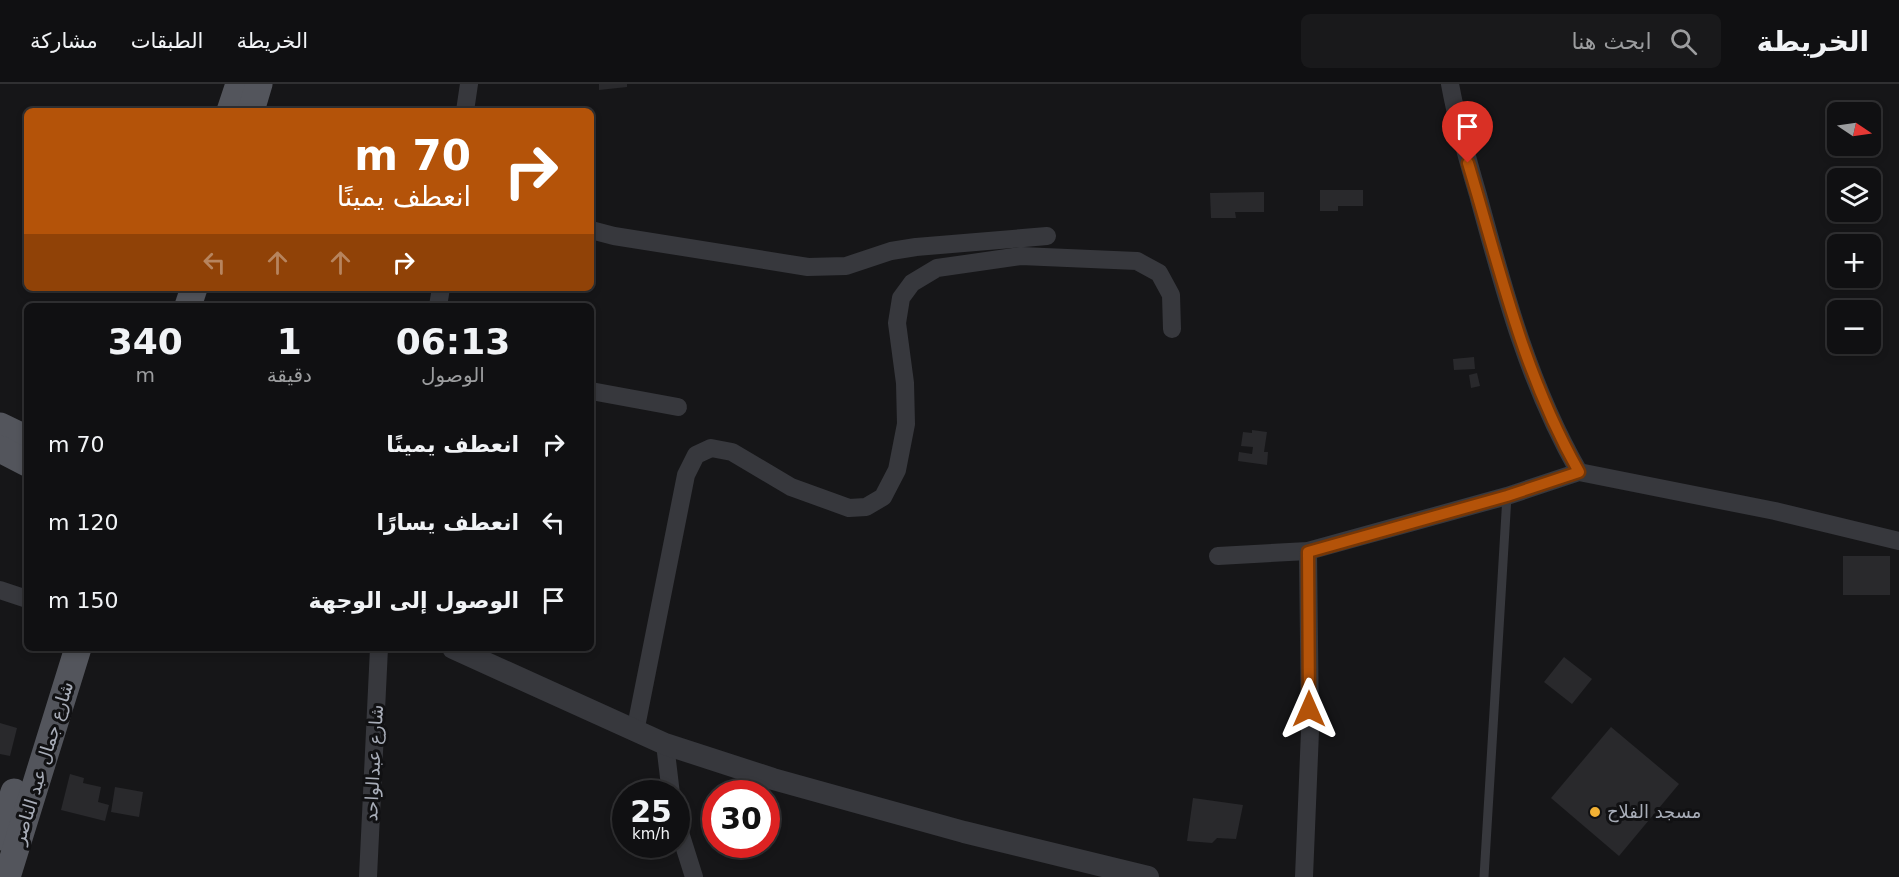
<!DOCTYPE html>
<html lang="ar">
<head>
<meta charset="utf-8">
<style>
	body { margin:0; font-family:"DejaVu Sans","Noto Naskh Arabic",sans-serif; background:#19191b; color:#f1f3f6; direction:rtl; height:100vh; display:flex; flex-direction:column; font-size:22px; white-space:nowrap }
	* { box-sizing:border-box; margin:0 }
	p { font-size:20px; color:#9c9d9f }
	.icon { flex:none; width:33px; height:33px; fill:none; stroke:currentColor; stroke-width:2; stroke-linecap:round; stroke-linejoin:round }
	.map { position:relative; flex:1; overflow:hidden; direction:ltr }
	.details { position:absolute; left:24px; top:219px; width:570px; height:348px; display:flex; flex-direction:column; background:#101012; border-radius:9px; box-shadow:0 3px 9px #0003,0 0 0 2px #303032; direction:rtl }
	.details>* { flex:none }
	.banner { position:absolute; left:24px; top:24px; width:570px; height:183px; border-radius:9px; box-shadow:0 3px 9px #0003,0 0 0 2px #303032; direction:rtl; background:#b45309; color:#fff; overflow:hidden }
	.needle { width:39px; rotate:103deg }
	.controls { position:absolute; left:1827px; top:18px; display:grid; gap:12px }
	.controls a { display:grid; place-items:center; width:54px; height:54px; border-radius:9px; background:#101012; box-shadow:0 3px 9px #0003,0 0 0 2px #303032; font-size:30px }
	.speed { position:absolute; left:612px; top:696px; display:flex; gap:12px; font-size:30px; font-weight:700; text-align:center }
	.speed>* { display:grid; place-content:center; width:78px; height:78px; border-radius:50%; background:#101012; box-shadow:0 3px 9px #0003,0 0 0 2px #303032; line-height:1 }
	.speed small { font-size:15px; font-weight:400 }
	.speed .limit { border:9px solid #d22; background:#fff; color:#111 }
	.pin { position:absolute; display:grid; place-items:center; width:51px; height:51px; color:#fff; margin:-62px -26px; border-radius:50% 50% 50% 0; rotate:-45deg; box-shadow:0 0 6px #0007 }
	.pin .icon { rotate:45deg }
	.me { position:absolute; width:66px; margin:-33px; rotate:0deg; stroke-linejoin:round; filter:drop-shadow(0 0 4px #0008) }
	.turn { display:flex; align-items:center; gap:21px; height:126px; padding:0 24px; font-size:27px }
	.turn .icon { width:78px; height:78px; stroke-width:2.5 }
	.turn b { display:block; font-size:42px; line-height:51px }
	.lanes { display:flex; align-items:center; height:57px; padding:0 24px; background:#0003; justify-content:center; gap:30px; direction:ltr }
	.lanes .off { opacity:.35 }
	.eta { display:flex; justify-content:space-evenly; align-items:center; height:102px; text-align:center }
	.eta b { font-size:36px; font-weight:600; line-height:42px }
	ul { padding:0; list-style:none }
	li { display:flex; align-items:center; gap:18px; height:78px; padding:0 24px }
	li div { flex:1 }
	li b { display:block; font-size:22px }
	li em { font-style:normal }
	header { display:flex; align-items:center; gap:36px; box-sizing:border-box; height:84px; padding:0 30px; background:#101012; border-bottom:2px solid #303032 }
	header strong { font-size:28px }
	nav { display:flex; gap:33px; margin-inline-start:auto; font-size:21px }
	.search { width:420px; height:54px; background:#19191b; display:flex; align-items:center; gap:15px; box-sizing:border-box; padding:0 21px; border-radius:9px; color:#9c9d9f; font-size:22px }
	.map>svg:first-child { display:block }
	.building { fill:#29292c }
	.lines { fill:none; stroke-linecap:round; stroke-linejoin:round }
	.service { stroke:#37383d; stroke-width:9 }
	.minor { stroke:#37383d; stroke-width:18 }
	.tertiary { stroke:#37383d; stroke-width:22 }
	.primary { stroke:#53555c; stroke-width:27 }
	.route-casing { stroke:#753606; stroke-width:15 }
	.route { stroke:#b45309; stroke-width:10 }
	.poi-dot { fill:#f2b134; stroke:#111113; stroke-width:2 }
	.labels { text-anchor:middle; stroke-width:6; stroke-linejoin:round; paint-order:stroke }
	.street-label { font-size:18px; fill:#a8adb8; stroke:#111113 }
	.poi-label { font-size:18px; fill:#a8adb8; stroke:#111113; text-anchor:start }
</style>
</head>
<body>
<header>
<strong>الخريطة</strong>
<div class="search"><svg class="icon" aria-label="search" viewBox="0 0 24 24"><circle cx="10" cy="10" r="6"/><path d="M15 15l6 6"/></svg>ابحث هنا</div>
<nav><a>الخريطة</a><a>الطبقات</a><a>مشاركة</a></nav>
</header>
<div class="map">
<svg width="1899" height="793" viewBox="0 0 1899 793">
	<rect width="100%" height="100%" fill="#161618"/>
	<g class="building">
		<polygon points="599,0 627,0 627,3 599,6"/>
		<polygon points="1320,106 1363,106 1363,122 1338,122 1338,127 1320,127"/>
		<polygon points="1264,108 1264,128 1235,128 1236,134 1211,134 1210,109"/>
		<polygon points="1474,273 1475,285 1454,286 1453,275"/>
		<polygon points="1477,289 1480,302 1471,304 1469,291"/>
		<polygon points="1252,346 1267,348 1264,368 1268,368 1267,381 1238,377 1239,368 1252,370 1253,363 1241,362 1243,348 1252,349"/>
		<rect x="1843" y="472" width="47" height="39"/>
		<polygon points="1564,573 1592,595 1572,620 1544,598"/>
		<polygon points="0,639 17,644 10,672 0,670"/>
		<polygon points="1611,643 1679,700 1619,772 1551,714"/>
		<polygon points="70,690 84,694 83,699 101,703 98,718 109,721 105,737 61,726"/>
		<polygon points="115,703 143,708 139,733 111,728"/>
		<polygon points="1193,714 1243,721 1236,755 1217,754 1212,759 1187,757"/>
	</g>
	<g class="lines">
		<polyline class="service" points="1484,793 1507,412"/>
		<g class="minor">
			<path d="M 1450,0 C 1457,38 1467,74 1478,111 C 1504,207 1529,301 1579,388"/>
			<polyline points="465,27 469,0"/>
			<polyline points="591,146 614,152 808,183 846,182 891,167 916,163 1047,152"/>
			<polyline points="438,222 441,204"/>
			<polyline points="591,307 678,323"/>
			<polyline points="1218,472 1308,467 1507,412 1579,388 1775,427 1899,457"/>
			<polyline points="0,506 27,515"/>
			<polyline points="635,648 686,391 696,371 711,364 732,368 791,403 849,424 866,423 883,413 897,386 906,340 905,299 897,239 901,214 912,199 937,184 1021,172 1137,177 1159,189 1171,211 1172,245"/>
			<polyline points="665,660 671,710"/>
			<polyline points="676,736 694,793"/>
			<polyline points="368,793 379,564"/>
			<polyline points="1304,793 1310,647 1308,467"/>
		</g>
		<polyline class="tertiary" points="453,564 665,660 773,695 964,748 1148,793"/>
		<g class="primary">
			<polyline points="230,27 239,0"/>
			<polyline points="251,27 259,0"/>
			<polyline points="188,222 194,204"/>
			<polyline points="0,342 27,355"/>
			<polyline points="0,365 27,379"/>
			<polyline points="0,753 14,708"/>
			<polyline points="7,793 78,564"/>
		</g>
	</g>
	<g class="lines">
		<g class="route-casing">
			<path id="route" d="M 1309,625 L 1308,468 L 1507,412 L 1579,388 C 1522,287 1501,188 1468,79"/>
		</g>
		<use href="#route" class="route"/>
	</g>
	<circle class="poi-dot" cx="1595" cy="728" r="6"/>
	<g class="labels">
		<g class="street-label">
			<text transform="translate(43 679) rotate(-73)" y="6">شارع جمال عبد الناصر</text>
			<text transform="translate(374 679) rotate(-87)" y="6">شارع عبدالواحد</text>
		</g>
		<g class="poi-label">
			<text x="1607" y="734">مسجد الفلاح</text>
		</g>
	</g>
</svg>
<div class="controls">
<a><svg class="needle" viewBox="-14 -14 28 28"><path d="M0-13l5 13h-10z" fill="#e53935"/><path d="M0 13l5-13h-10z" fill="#9c9d9f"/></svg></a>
<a><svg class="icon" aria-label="layers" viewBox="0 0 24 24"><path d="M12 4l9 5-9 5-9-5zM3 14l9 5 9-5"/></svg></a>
<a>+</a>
<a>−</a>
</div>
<div class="speed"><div>25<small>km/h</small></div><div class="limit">30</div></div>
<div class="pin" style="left:1468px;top:79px;background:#d93025"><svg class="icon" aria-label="arrive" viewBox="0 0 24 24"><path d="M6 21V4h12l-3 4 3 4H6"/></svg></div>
<svg class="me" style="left:1309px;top:625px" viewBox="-20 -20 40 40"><path d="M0-17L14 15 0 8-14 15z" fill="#b45309" stroke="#fff" stroke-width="4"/></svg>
<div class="banner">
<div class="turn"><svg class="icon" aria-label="right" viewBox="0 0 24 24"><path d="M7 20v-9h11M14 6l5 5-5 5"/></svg><div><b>70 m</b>انعطف يمينًا</div></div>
<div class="lanes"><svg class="icon off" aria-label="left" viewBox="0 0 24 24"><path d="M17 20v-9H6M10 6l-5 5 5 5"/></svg><svg class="icon off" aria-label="ahead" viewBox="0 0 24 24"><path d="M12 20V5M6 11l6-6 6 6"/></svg><svg class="icon off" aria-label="ahead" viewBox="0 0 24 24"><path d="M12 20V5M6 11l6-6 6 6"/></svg><svg class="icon" aria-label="right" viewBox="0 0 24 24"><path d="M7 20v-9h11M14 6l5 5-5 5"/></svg></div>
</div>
<section class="details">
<div class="eta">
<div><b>06:13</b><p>الوصول</p></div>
<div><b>1</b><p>دقيقة</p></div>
<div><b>340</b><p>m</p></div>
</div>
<ul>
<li><svg class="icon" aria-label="right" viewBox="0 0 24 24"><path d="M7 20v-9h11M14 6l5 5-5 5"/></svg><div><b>انعطف يمينًا</b></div><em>70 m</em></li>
<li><svg class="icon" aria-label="left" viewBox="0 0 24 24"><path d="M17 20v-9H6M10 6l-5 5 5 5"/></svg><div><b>انعطف يسارًا</b></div><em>120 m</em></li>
<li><svg class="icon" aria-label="arrive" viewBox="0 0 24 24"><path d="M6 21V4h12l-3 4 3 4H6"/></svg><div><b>الوصول إلى الوجهة</b></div><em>150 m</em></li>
</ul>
</section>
</div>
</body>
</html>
